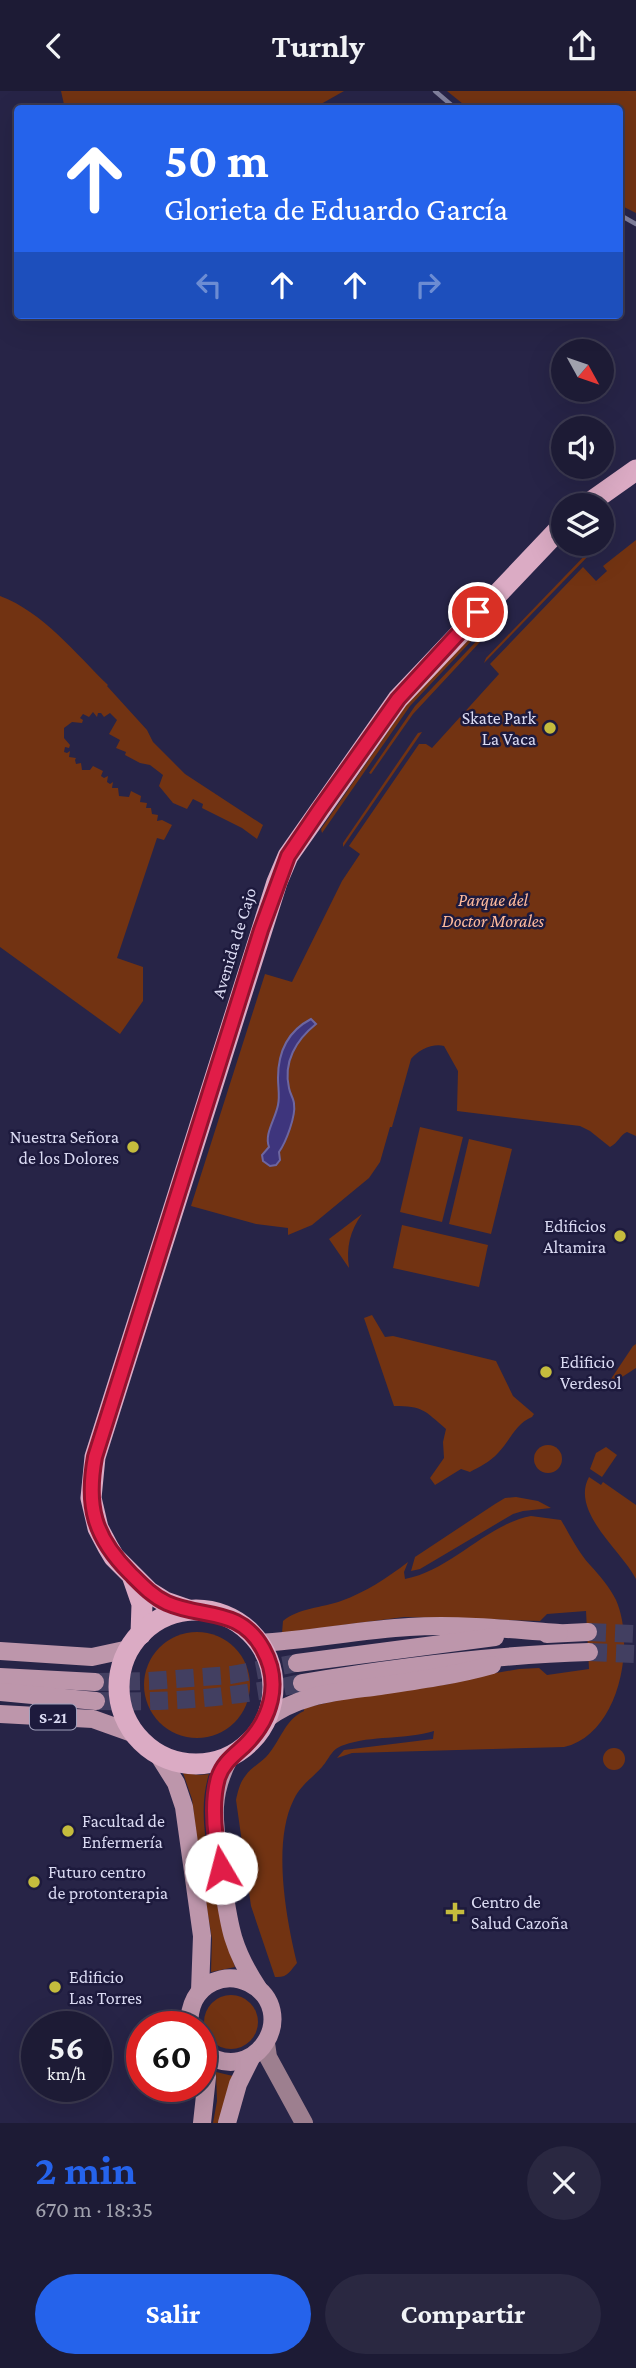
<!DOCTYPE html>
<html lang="es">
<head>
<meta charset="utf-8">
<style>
	body { margin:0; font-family:"Crimson Pro",serif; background:#2a2841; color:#f1f3f6; height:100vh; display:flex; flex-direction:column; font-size:26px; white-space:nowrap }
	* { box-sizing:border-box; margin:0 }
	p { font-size:23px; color:#a0a1ad }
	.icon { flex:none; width:38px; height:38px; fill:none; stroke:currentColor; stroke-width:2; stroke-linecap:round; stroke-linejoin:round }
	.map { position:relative; height:2032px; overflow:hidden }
	.drawer { display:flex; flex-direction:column; background:#1d1b35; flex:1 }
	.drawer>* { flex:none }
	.banner { position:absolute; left:14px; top:14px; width:609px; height:214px; border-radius:7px; box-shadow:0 7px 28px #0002,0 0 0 2px #3b3950; background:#2563eb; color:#fff; overflow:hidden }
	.needle { width:46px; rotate:130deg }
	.buttons { position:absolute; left:551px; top:248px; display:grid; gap:14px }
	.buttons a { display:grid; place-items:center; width:63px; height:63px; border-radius:50%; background:#1d1b35; box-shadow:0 7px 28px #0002,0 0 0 2px #3b3950; font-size:35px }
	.speed { position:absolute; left:21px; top:1920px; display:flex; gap:14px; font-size:35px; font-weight:700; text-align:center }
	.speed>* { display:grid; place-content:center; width:91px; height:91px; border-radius:50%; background:#1d1b35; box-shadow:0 7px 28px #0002,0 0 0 2px #3b3950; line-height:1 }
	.speed small { font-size:18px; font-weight:400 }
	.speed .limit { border:10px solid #d22; background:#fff; color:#111 }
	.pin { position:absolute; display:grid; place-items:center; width:60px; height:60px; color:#fff; margin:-30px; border:4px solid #fff; border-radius:50%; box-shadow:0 2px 7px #0007 }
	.me { position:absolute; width:77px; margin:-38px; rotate:352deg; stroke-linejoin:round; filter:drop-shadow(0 0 5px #0008) }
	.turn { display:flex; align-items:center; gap:24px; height:147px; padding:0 35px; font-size:32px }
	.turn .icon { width:91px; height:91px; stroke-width:2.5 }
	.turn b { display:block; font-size:49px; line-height:60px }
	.lanes { display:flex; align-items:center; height:66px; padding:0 35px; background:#0003; justify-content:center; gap:35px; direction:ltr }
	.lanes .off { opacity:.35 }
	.round { display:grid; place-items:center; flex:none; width:74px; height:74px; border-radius:37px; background:#2a2841 }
	.overview { display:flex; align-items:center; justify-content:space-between; height:119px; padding:0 35px }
	h1 { font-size:42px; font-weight:700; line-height:52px; color:#2563eb }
	.cta { display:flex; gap:14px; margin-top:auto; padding:14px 35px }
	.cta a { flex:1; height:80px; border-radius:42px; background:#2563eb; color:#fff; font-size:28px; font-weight:700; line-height:80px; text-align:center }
	.cta a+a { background:#2a2841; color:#f1f3f6 }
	header { display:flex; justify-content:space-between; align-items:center; height:91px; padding:0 35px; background:#1d1b35; font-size:32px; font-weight:700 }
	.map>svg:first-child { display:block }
	.green { fill:#723312 }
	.water { fill:#3e357d; stroke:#6d66a0; stroke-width:2 }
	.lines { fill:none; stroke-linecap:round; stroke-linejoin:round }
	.primary-tunnel { stroke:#423f61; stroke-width:18; stroke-dasharray:18 9; stroke-linecap:butt }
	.secondary { stroke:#9d7f8f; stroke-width:18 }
	.primary { stroke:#bd96ab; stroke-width:18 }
	.highway { stroke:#dbabc4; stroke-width:21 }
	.rail { stroke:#81809d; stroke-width:4.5 }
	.route-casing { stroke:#92132f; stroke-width:18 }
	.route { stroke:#e11d48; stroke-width:12 }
	.poi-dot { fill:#c5bc3d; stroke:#1d1a3d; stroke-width:2.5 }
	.labels { text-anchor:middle; stroke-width:5; stroke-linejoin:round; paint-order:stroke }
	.shield { fill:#1d1a3d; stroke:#a1a0bc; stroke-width:2 }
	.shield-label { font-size:16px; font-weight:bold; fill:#dadaf2 }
	.poi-label { font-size:18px; fill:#dadaf2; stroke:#1d1a3d; text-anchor:start }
	.park-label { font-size:18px; font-style:italic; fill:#feba9c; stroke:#1d1a3d }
	.street-label { font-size:18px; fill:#dadaf2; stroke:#1d1a3d }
</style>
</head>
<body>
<header><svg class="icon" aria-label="back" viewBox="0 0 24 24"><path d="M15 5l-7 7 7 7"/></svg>Turnly<svg class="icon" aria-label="share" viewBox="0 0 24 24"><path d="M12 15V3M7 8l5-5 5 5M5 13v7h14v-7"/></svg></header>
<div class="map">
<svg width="636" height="2032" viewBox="0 0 636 2032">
	<rect width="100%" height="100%" fill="#272447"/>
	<g class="green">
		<polygon points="61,0 344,0 314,17 65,18"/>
		<polygon points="447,0 636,0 636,122 620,114 620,18 468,17"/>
		<path d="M 636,449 L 636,1045 L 627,1041 C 620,1044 618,1052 610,1056 L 590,1040 L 580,1035 L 457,1020 L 458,980 L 444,955 C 433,952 418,959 411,968 L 392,1036 L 390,1036 L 380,1071 L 369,1087 L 312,1134 L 288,1144 L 288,1137 L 256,1133 L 191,1115 L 265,883 L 292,891 L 342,790 L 360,763 L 349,755 L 419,653 L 426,653 L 432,657 L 499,583 L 490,573 L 583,476 L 596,490 L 607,480 L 603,475 Z"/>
		<polygon points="595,458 484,572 486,567 590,459"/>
		<path d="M 0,505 C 43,521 75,562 108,594 L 107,595 L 147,639 L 153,651 L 185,683 L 263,734 L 257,748 L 242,737 L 202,717 L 203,713 L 193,708 L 187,718 L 173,712 L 159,695 L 163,684 L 150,674 L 140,672 L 125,664 L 126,661 L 116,657 L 120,649 L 109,643 L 117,629 L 110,622 L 104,626 L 101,622 L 98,622 L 97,626 L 93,621 L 89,626 L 83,623 L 80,627 L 83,629 L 82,632 L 72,631 L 64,637 L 64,647 L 70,654 L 69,657 L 65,656 L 64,661 L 67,662 L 70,660 L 69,666 L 76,667 L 75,669 L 76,673 L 81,672 L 82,679 L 90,679 L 93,675 L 103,680 L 101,685 L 104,687 L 108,685 L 107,691 L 110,693 L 113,691 L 112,697 L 118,697 L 119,705 L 129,706 L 131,700 L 141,705 L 140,711 L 147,712 L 146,717 L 151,717 L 152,723 L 158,724 L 157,730 L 162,729 L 172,734 L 164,749 L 157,747 L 117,867 L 143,876 L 143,910 L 120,943 L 0,856 Z"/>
		<polygon points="507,512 410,615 322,742 321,738 407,613 500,513"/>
		<polygon points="504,521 506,523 413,623 371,683 369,682 415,615"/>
		<polygon points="422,641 343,756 343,752 418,642"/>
		<polygon points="420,1036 463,1046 442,1131 400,1121"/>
		<polygon points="469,1048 512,1058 491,1143 449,1133"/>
		<path d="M 362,1123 C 350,1140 346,1156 349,1177 L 329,1148 Z"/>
		<polygon points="402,1134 488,1154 479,1196 393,1177"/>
		<path d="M 372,1224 L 385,1246 L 393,1245 L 496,1270 L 513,1305 L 534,1323 L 532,1326 C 515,1333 510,1350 498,1362 C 490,1371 479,1376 470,1381 L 461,1378 L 435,1394 L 430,1387 L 444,1367 L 443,1351 L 446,1338 C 424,1319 423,1315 394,1315 L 364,1227 Z"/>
		<polygon points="636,1253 636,1277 605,1297 633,1255"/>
		<circle cx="548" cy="1368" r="14"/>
		<polygon points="606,1356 617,1364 602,1386 590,1378 596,1362"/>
		<path d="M 589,1386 L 601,1394 L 603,1391 L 636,1414 L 636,1488 C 622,1460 570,1421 589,1386 Z"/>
		<polygon points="516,1406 538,1410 551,1417 523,1420 513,1423 420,1478 411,1480 415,1466 495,1413 505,1407"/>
		<path d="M 531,1425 L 561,1429 C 570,1444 578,1461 590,1474 C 600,1485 609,1495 616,1509 C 636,1554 619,1644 564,1656 L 352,1662 L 337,1667 L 344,1659 L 433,1648 L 434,1640 C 405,1649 372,1644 344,1654 C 331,1658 330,1667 322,1676 C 312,1687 301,1694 294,1708 C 272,1751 286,1827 297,1872 C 290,1880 288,1887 275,1886 L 251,1815 L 236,1709 C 238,1700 240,1691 246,1684 C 251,1677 260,1672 266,1666 C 281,1650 284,1629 304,1620 L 304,1617 L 344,1608 L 449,1593 L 473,1586 L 519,1578 L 539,1577 L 547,1584 L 589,1578 L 586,1520 L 547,1523 L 540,1530 L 404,1526 L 282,1542 L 283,1530 C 298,1517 322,1517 341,1510 C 366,1501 387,1487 408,1471 L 404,1481 L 405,1488 C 452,1479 485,1434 531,1425 Z"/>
		<circle cx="197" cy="1594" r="53"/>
		<circle cx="614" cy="1668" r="11"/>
		<path d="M 183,1682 L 200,1684 L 209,1683 C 199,1715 205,1747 211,1780 L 201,1782 L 192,1708 Z"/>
		<polygon points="213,1793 223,1840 235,1876 211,1881 212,1848 203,1794"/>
		<circle cx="231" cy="1931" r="27"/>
		<polygon points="216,1981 233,1985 218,2032 213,2032 217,2010"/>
	</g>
	<path class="water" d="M 311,928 L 316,933 C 296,949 283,971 289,997 C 290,1003 294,1008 294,1013 C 296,1025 286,1051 279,1061 L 280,1069 L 276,1074 L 270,1075 L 263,1070 L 262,1064 L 269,1056 C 264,1043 275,1029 278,1014 C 280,1005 278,997 278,987 C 278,961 288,940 311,928 Z"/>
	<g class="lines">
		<g class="primary-tunnel">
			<polyline points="588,1541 636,1543"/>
			<polyline points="589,1561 636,1563"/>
			<polyline points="95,1591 149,1590 231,1584 297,1572"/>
			<path d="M 96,1610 C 166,1612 234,1607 302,1592"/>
		</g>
		<polyline class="secondary" points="266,1952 268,1966 304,2032"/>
		<g class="primary">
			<polyline points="547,1543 588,1541"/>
			<path d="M 259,1552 C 309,1549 359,1539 409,1536 C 459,1533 509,1538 559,1542"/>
			<polyline points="0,1560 92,1566 129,1558"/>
			<polyline points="297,1572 495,1546"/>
			<polyline points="0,1586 95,1591"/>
			<path d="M 302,1592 C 397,1576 492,1564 589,1561"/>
			<polyline points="0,1601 96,1610"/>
			<polyline points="0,1623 93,1628 135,1643"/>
			<path d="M 265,1629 C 297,1604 335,1601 373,1596 C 413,1590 453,1585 492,1574"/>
			<polyline points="159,1665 176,1692 184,1716 202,1845 200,1900"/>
			<path d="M 230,1666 C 206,1710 216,1739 222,1786 C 229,1834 231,1856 258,1897"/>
			<path d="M 189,1936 C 189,1917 194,1900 213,1891 C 224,1886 237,1886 249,1892 C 302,1919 256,2000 201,1960"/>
			<polyline points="201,1961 207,1986 202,2032"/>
			<polyline points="227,2032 238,1993 251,1967"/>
		</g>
		<g class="highway">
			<polyline points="585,415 636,379"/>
			<polyline points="133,1487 142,1513 141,1543"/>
			<polyline points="188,1519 165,1511 149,1501 114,1466 108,1456 98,1437 91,1407 95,1366 277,791 288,765 398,608 564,433"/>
			<circle cx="196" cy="1596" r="77"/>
		</g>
		<g class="rail">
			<polyline points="435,0 456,18"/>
			<polyline points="620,124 636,133"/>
		</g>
	</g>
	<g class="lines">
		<g class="route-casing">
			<path id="route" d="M 221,1777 C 215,1749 210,1715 218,1687 C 223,1672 233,1665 244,1655 C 271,1629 282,1592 263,1558 C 240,1516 203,1528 167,1512 C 152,1505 141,1493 130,1482 C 94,1446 86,1415 95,1366 L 261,839 L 288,765 L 320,718 L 398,608 L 478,521"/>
		</g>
		<use href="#route" class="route"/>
	</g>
	<g class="poi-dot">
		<circle cx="550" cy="637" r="7"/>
		<circle cx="133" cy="1056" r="7"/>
		<circle cx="620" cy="1145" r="7"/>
		<circle cx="546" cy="1281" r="7"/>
		<circle cx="68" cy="1740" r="7"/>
		<circle cx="34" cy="1791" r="7"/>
		<path d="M451.5 1810.5h7v7h7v7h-7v7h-7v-7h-7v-7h7z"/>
		<circle cx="55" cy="1896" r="7"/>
	</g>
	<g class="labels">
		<rect class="shield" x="30" y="1613.5" width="46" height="25" rx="5"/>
		<g class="shield-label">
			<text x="53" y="1632">S-21</text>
		</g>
		<g class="poi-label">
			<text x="536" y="633" text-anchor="end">Skate Park<tspan x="536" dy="21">La Vaca</tspan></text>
			<text x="119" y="1052" text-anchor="end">Nuestra Señora<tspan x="119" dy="21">de los Dolores</tspan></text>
			<text x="606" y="1141" text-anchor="end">Edificios<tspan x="606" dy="21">Altamira</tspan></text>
			<text x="560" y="1277">Edificio<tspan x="560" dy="21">Verdesol</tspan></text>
			<text x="82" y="1736">Facultad de<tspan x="82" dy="21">Enfermería</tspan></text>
			<text x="48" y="1787">Futuro centro<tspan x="48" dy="21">de protonterapia</tspan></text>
			<text x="471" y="1817">Centro de<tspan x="471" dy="21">Salud Cazoña</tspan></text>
			<text x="69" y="1892">Edificio<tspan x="69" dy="21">Las Torres</tspan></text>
		</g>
		<g class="park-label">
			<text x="493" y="815">Parque del<tspan x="493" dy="21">Doctor Morales</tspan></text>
		</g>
		<g class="street-label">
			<text transform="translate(234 852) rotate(-73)" y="6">Avenida de Cajo</text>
		</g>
	</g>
</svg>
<div class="buttons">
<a><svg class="needle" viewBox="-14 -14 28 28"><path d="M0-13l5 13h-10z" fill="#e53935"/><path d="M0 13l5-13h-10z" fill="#a0a1ad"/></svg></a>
<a><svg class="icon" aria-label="sound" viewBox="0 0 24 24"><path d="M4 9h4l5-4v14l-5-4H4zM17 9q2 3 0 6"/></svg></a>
<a><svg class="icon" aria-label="layers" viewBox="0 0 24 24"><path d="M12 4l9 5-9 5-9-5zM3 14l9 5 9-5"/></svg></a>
</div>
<div class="speed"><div>56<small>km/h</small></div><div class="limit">60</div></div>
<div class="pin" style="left:478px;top:521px;background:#d93025"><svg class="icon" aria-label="arrive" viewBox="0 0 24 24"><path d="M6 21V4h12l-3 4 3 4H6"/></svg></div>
<svg class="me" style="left:221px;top:1777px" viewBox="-20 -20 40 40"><circle r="19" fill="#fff"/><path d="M0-13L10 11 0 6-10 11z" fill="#e11d48"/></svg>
<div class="banner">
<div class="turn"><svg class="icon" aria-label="ahead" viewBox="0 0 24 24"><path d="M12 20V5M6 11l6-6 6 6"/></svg><div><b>50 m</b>Glorieta de Eduardo García</div></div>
<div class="lanes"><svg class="icon off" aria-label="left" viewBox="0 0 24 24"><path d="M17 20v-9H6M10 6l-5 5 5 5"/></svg><svg class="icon" aria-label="ahead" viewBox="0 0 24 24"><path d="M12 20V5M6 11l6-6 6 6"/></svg><svg class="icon" aria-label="ahead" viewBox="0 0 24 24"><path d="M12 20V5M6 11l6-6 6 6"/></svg><svg class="icon off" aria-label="right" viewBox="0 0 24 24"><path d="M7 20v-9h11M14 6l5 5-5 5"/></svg></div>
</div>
</div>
<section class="drawer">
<div class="overview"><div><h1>2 min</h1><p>670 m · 18:35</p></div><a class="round"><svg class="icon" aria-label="close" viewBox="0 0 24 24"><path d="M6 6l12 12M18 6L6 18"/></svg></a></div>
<div class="cta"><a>Salir</a><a>Compartir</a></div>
</section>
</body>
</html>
